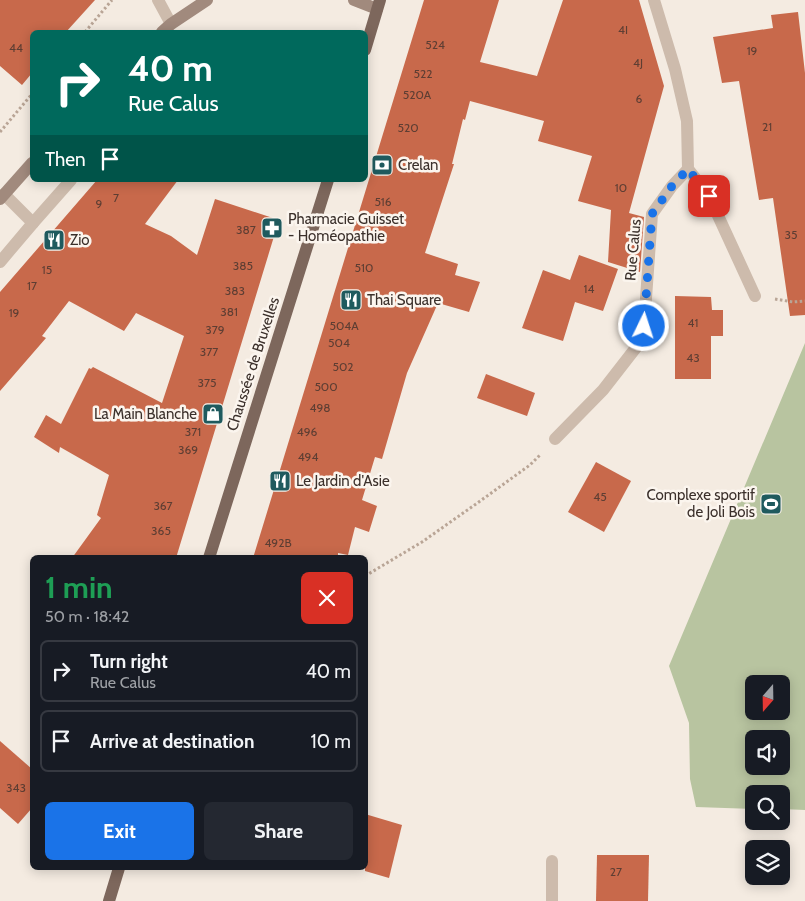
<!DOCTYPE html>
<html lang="en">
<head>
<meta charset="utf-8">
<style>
	body { margin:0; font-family:Cabin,sans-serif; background:#242831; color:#f1f3f6; height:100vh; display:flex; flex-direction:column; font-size:19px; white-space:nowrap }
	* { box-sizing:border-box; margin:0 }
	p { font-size:16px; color:#9ea1a6 }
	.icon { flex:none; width:28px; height:28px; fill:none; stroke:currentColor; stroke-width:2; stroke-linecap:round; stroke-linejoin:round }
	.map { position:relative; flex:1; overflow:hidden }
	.details { position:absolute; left:30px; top:555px; width:338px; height:315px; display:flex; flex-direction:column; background:#171b24; border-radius:8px; box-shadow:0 2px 12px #0003 }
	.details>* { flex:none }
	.banner { position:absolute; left:30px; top:30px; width:338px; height:152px; border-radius:8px; box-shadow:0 2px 12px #0003; background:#00695c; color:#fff; overflow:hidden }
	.needle { width:32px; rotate:200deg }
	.controls { position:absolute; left:745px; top:675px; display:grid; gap:10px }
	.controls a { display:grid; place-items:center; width:45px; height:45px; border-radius:8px; background:#171b24; box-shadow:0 2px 12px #0003; font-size:25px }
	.pin { position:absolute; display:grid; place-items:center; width:42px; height:42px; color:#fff; margin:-21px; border-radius:10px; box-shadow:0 2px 8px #0006 }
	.me { position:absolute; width:55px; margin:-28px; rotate:4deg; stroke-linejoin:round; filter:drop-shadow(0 0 4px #0008) }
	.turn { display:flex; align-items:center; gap:18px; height:105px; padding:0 15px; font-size:22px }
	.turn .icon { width:65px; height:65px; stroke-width:2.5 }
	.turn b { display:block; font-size:35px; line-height:42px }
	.then { display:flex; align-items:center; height:48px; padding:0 15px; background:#0003; gap:10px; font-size:19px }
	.round { display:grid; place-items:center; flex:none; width:52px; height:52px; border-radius:8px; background:#242831 }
	.summary { display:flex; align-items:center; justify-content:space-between; height:85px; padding:0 15px }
	h1 { font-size:30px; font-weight:700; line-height:38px; color:#1e9e55 }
	.primary-button { display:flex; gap:10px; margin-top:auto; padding:10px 15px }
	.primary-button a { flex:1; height:58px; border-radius:8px; background:#1a73e8; color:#fff; font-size:20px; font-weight:700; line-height:58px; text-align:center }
	.primary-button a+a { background:#242831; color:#f1f3f6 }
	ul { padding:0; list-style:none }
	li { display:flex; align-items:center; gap:15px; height:62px; margin:0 10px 8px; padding:0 5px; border:2px solid #363941; border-radius:8px }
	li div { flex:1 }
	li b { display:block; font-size:19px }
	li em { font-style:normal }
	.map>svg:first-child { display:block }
	.green { fill:#b8c4a0; fill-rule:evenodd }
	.building { fill:#c8694b }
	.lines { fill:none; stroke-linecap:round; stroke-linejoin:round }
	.path { stroke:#b9a596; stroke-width:3; stroke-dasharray:2.5 2.5; stroke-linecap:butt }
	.service { stroke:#cdbbac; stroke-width:12 }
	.minor { stroke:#cdbbac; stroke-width:12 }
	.tertiary { stroke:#cdbbac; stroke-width:12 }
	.secondary { stroke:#a18a7d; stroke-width:12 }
	.primary { stroke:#7d675c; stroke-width:12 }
	.route { stroke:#1a73e8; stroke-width:9; stroke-dasharray:0 16.2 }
	.labels { text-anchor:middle; stroke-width:5; stroke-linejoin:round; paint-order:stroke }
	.number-label { font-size:12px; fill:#5e3e33 }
	.poi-label { font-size:15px; fill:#3b302b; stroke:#fbf5ee; text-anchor:start }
	.street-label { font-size:15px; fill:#3b302b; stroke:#fbf5ee }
</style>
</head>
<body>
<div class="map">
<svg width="805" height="901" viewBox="0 0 805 901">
	<rect width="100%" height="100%" fill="#f4ebe1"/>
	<path class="green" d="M 805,343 L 805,810 L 781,809 L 781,794 L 754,794 L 754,809 L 696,807 L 690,779 L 689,723 L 669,666 ZM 754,684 L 781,684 L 781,711 L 754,711 ZM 754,739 L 781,739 L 781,766 L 754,766 Z"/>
	<g class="building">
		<polygon points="0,0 95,0 66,32 32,32 32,73 22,85 0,66"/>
		<polygon points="424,0 499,0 480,62 537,76 563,0 639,0 664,86 629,213 644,217 640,272 608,262 611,210 578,201 592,156 538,141 544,121 470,101 465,120 463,119 452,164 454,164 425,253 458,264 455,275 480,282 469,312 438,303 407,373 382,459 375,457 362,500 377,506 369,532 355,527 348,555 338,553 338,558 253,558"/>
		<polygon points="798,12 805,73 805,315 790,316 773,198 759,200 739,81 722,83 713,37 773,28 771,15"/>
		<polygon points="97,180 178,180 145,224 171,236 197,255 215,199 279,220 176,558 72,558 101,518 97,515 109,475 60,447 59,453 34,437 46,415 61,424 89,368 91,369 93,367 162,403 184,336 136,313 124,331 69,301 42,336 46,338 0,391 0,292"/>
		<polygon points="579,255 618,269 603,311 575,302 563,341 522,328 543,270 570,280"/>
		<polygon points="675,296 711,297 712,310 723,310 723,336 711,336 711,379 675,379"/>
		<polygon points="486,374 535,393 527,416 477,398"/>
		<polygon points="596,462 631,481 604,532 568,512"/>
		<polygon points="0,741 32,769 32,808 18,824 0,808"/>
		<polygon points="365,814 402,825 389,878 365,871"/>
		<polygon points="597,855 649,855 648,901 596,901"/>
	</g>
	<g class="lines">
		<g class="path">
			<polyline points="85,32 112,0"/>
			<polyline points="0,132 32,94"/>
			<polyline points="775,299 793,302 805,301"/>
			<polyline points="365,576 422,542 476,504 530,465 541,454"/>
		</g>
		<polyline class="service" points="0,262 33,223 4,194"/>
		<g class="minor">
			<polyline points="654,0 675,69 687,121 688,169 709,196 755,296"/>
			<polyline points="33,223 71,180"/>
			<polyline points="555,439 603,390 638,345 644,326 652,214 672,186 688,169"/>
			<polyline points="552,861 552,901"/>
		</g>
		<polyline class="tertiary" points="158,0 171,24"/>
		<g class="secondary">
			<polyline points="354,0 377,9"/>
			<polyline points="162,32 171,24 207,0"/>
			<polyline points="0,199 32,163"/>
		</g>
		<g class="primary">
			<polyline points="365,50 380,0"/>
			<polyline points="209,558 328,180"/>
			<polyline points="109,901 119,868"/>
		</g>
	</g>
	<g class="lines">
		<polyline class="route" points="644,326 652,214 672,186 688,169 709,196"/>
	</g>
	<defs>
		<g id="bank-square" transform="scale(1.125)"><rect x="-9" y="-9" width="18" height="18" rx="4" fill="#1f5a5e" stroke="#fbf5ee"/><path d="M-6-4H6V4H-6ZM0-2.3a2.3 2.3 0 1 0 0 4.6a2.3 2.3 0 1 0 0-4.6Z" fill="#fff"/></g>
		<g id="pharmacy-square" transform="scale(1.125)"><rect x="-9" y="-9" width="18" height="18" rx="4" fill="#1f5a5e" stroke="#fbf5ee"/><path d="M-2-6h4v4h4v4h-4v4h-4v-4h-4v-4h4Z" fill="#fff"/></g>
		<g id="restaurant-square" transform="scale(1.125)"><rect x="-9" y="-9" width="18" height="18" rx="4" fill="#1f5a5e" stroke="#fbf5ee"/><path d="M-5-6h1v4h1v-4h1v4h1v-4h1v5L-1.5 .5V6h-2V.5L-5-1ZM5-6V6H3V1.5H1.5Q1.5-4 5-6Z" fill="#fff"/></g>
		<g id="shop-square" transform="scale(1.125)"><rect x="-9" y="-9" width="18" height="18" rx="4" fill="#1f5a5e" stroke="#fbf5ee"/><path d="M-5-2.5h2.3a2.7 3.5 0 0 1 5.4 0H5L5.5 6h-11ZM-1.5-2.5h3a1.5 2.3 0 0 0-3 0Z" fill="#fff"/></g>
		<g id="stadium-square" transform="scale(1.125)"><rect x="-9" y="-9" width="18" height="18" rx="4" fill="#1f5a5e" stroke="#fbf5ee"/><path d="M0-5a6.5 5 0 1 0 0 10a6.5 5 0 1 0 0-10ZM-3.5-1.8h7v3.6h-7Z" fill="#fff"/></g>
	</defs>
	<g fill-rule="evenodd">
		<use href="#bank-square" x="382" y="165"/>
		<use href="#pharmacy-square" x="272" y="228"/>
		<use href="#restaurant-square" x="54" y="240"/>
		<use href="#restaurant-square" x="351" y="300"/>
		<use href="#shop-square" x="213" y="414"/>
		<use href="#restaurant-square" x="280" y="481"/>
		<use href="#stadium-square" x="771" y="504"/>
	</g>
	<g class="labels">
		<g class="number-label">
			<text x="623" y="34">4I</text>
			<text x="435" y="49">524</text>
			<text x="16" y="52">44</text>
			<text x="752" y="55">19</text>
			<text x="638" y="67">4J</text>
			<text x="423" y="78">522</text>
			<text x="417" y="99">520A</text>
			<text x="639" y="103">6</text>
			<text x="767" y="131">21</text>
			<text x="408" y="132">520</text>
			<text x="621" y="192">10</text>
			<text x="116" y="202">7</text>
			<text x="383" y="206">516</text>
			<text x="99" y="208">9</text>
			<text x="246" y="234">387</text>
			<text x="791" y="239">35</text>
			<text x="243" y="270">385</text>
			<text x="364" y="272">510</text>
			<text x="47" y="274">15</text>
			<text x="32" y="290">17</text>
			<text x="589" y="293">14</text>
			<text x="235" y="295">383</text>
			<text x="229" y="316">381</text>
			<text x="14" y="317">19</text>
			<text x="693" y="327">41</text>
			<text x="344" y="330">504A</text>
			<text x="215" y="334">379</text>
			<text x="339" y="347">504</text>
			<text x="209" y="356">377</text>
			<text x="693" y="362">43</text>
			<text x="343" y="371">502</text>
			<text x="207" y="387">375</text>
			<text x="326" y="391">500</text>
			<text x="320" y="412">498</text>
			<text x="193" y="436">371</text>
			<text x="307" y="436">496</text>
			<text x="188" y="454">369</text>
			<text x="308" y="461">494</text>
			<text x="600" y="501">45</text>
			<text x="163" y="510">367</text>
			<text x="161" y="535">365</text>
			<text x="278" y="547">492B</text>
			<text x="16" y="792">343</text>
			<text x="616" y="876">27</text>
		</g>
		<g class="poi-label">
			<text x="398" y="170">Crelan</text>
			<text x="288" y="224">Pharmacie Guisset<tspan x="288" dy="17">- Homéopathie</tspan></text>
			<text x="70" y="245">Zio</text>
			<text x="367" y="305">Thai Square</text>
			<text x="197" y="419" text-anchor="end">La Main Blanche</text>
			<text x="296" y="486">Le Jardin d'Asie</text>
			<text x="755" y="500" text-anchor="end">Complexe sportif<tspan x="755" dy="17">de Joli Bois</tspan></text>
		</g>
		<g class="street-label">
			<text transform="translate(633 250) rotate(-85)" y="5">Rue Calus</text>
			<text transform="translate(253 364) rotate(-72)" y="5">Chaussée de Bruxelles</text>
		</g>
	</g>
</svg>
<div class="controls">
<a><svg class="needle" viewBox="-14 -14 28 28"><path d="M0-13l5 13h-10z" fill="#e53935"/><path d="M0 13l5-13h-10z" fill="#9ea1a6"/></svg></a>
<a><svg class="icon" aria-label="sound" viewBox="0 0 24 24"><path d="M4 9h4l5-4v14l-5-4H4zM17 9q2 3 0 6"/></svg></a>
<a><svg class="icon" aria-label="search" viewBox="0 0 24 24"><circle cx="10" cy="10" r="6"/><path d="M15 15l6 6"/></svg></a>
<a><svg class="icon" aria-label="layers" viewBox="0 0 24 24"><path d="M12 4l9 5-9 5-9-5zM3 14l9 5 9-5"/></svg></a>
</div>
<div class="pin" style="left:709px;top:196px;background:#d93025"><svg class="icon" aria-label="arrive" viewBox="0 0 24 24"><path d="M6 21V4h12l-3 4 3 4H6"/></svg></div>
<svg class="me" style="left:644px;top:326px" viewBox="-20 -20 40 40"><circle r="17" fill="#1a73e8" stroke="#fff" stroke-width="3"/><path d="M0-11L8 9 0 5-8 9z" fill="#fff"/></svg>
<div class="banner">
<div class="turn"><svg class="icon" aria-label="right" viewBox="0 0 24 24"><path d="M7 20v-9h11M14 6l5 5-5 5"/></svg><div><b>40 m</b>Rue Calus</div></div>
<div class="then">Then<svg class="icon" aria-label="arrive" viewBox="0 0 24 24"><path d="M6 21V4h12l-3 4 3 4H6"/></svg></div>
</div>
<section class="details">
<div class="summary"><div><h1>1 min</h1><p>50 m · 18:42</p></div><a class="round" style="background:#d93025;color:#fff"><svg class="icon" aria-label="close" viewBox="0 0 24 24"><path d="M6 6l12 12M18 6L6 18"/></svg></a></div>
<ul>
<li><svg class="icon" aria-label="right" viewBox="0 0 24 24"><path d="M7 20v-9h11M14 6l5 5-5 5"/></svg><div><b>Turn right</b><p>Rue Calus</p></div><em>40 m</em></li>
<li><svg class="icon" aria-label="arrive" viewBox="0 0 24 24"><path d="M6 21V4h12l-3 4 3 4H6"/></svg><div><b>Arrive at destination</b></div><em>10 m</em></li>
</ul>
<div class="primary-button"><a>Exit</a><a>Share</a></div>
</section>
</div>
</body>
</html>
